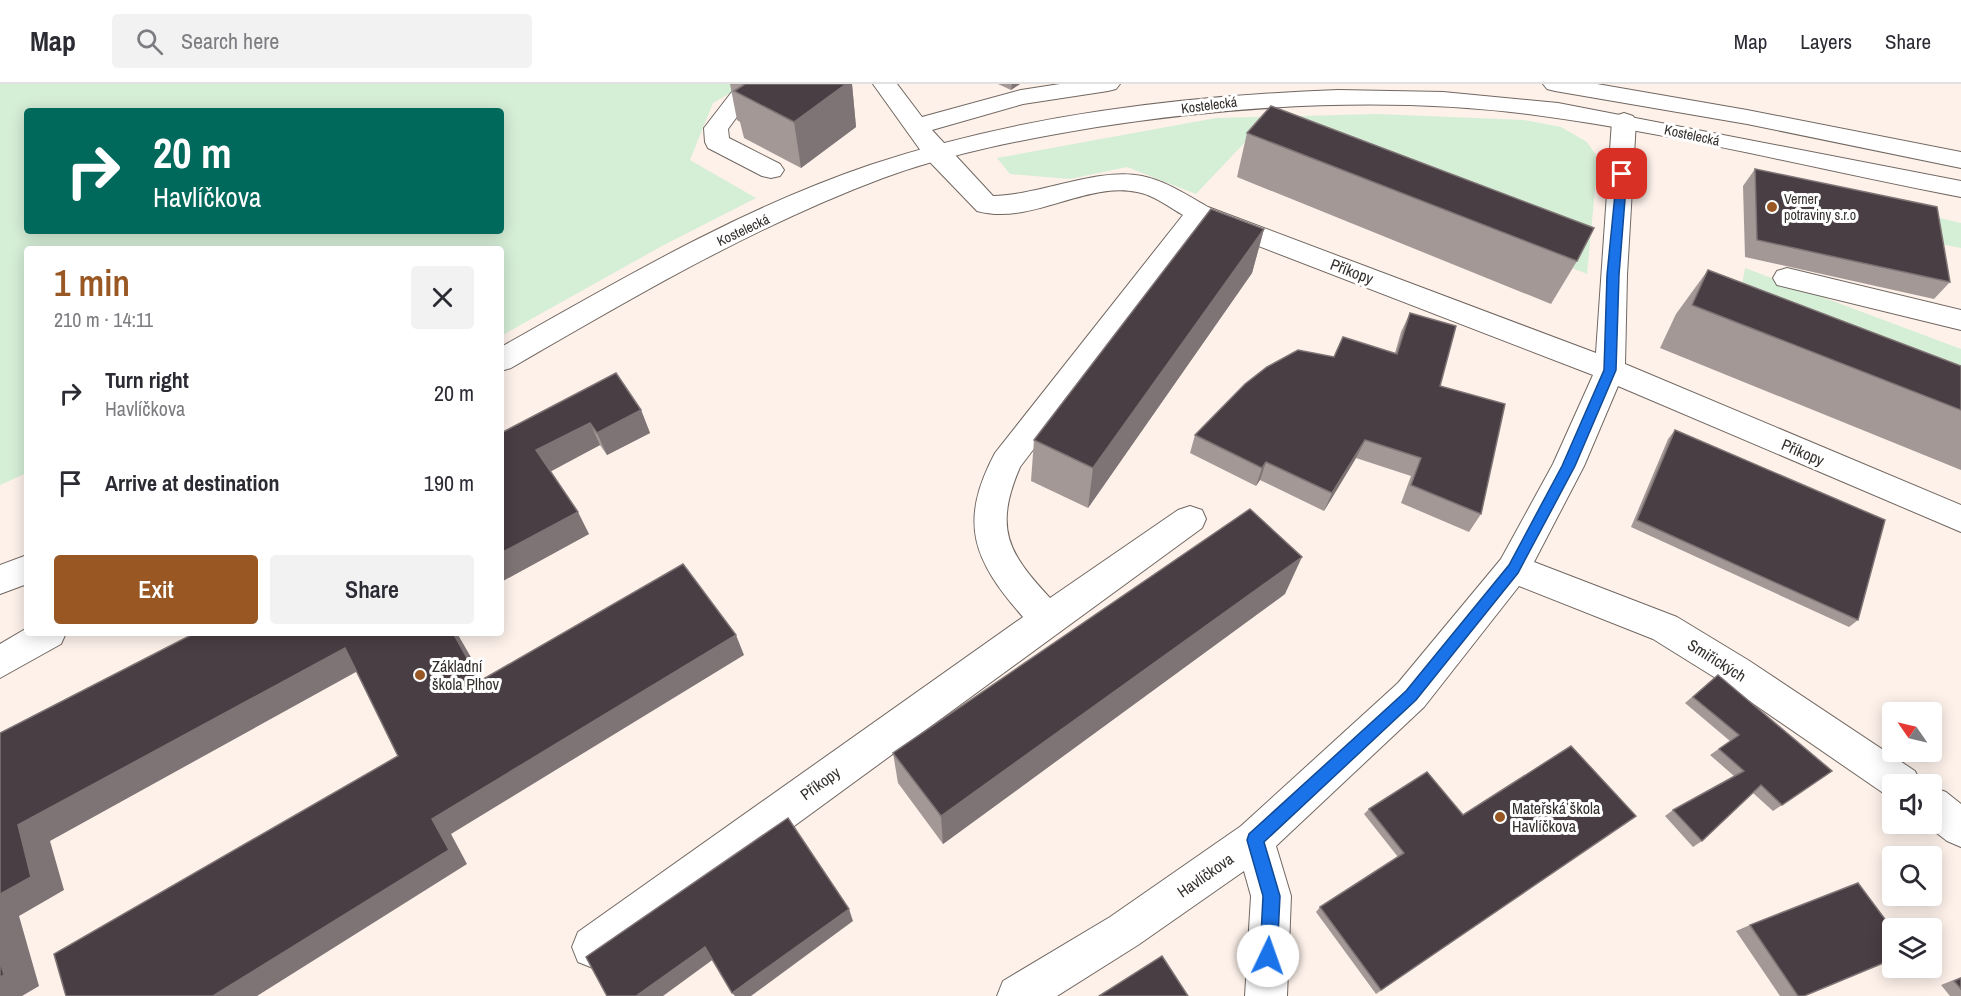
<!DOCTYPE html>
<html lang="en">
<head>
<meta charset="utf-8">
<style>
	body { margin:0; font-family:"Archivo Narrow",sans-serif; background:#f2f2f3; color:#2b2b33; height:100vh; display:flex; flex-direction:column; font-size:22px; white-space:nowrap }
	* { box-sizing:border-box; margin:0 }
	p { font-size:20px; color:#7c7c81 }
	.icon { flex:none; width:33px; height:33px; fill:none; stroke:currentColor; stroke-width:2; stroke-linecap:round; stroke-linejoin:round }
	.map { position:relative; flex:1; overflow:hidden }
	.side { position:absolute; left:24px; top:162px; width:480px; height:390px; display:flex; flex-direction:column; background:#fff; border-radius:6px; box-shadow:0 3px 15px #0003 }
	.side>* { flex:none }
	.hud { position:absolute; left:24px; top:24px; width:480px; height:126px; border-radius:6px; box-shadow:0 3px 15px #0003; background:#00695c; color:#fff; overflow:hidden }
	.needle { width:39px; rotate:304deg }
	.controls { position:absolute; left:1882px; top:618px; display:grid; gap:12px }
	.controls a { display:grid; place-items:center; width:60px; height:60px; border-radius:6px; background:#fff; box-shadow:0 3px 15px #0003; font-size:30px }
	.pin { position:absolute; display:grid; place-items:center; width:51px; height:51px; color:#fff; margin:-26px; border-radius:12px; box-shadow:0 3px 9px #0006 }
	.me { position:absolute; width:66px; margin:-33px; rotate:3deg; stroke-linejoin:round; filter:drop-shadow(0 0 4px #0008) }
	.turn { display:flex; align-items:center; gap:21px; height:126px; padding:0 30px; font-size:27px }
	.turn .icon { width:78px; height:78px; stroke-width:2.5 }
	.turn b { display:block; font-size:42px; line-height:51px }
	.round { display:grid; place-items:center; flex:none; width:63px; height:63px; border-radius:6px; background:#f2f2f3 }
	.headline { display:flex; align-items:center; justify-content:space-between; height:102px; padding:0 30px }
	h1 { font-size:36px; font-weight:600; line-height:45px; color:#985723 }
	.primary-button { display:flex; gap:12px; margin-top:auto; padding:12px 30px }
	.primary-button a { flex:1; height:69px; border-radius:6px; background:#985723; color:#fff; font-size:24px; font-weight:600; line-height:69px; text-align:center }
	.primary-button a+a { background:#f2f2f3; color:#2b2b33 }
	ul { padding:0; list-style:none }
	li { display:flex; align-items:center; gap:18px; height:90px; padding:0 30px }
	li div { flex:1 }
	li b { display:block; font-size:22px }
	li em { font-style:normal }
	header { display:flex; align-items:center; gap:36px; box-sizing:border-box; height:84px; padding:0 30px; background:#fff; border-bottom:2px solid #e1e1e2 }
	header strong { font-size:28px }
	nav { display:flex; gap:33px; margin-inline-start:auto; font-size:21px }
	.search { width:420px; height:54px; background:#f2f2f3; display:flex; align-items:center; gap:15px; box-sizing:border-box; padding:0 21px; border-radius:6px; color:#7c7c81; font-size:22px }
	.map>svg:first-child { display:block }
	.green { fill:#d5eed6; fill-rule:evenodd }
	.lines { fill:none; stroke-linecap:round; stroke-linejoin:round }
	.minor-casing { stroke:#716761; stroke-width:2 }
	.major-casing { stroke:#716761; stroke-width:2 }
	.minor { fill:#fff; fill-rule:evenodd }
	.major { fill:#fff; fill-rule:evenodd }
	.wall { fill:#a39896 }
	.shaded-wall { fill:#7f7475 }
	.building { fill:#493e43; stroke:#7f7475; stroke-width:1.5 }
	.route { fill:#1a73e8; stroke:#114b97; stroke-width:1.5 }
	.poi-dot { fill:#985723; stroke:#fff; stroke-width:2 }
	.labels { text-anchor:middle; stroke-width:6; stroke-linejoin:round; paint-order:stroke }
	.far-street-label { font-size:14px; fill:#342f2d; stroke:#fff }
	.far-poi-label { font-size:14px; fill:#342f2d; stroke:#fff; text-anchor:start }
	.street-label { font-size:16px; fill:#342f2d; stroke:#fff }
	.poi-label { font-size:16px; fill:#342f2d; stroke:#fff; text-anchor:start }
</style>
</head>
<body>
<header>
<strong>Map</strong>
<div class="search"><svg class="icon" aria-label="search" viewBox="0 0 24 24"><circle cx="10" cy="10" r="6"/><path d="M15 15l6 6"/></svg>Search here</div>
<nav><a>Map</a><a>Layers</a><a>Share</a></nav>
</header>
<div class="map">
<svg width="1961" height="912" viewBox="0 0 1961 912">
	<rect width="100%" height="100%" fill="#fdf1ea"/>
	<g class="green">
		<path d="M 0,0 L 746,0 L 713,19 L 690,76 L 756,114 L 662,162 L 501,252 L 501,165 L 27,165 L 27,389 L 0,401 ZM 27,27 L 501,27 L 501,147 L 27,147 Z"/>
		<polygon points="1377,30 1524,36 1561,43 1587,58 1598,74 1587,190 1248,55 1196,110 1127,83 1070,95 1010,90 997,74 1216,34"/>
		<polygon points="1940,134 1961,139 1961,164 1941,160"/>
		<polygon points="1745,184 1961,265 1961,337 1742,201"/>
	</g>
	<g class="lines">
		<g class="minor-casing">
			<g id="minor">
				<polygon points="741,0 768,0 747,19 728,45 729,54 780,80 784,86 780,92 771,94 762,92 708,64 705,58 704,44 731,9"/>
				<path d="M 873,0 L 897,0 L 922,33 L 1021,6 L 1060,0 L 1120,0 L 1116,5 L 1108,7 L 1023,20 L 932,46 L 993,112 C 1040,111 1098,83 1142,92 C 1166,97 1187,111 1208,123 L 1596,269 L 1612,37 L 1615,32 L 1624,29 L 1633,32 L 1636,37 L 1627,191 L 1625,280 L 1961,421 L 1961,448 L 1618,302 L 1584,382 L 1534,478 L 1677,533 L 1748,576 L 1915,687 L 1921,700 L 1893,700 L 1893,715 L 1889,713 L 1722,598 L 1653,555 L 1519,502 L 1424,623 L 1276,762 L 1291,812 L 1287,912 L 1245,912 L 1251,812 L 1244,787 L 1138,861 L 1057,912 L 997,912 L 1003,897 L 1110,833 L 1241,742 L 1398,599 L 1501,475 L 1553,380 L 1593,291 L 1204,141 L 1020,383 C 994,444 1007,468 1050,514 L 1178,426 L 1190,422 L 1202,426 L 1206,435 L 1202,444 L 608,878 L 593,884 L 578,878 L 572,863 L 578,848 L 1023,533 C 973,476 958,439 995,369 L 1183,131 C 1169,123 1154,111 1137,108 C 1086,97 1030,142 977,127 L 926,74 Z"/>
				<polygon points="1543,0 1597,0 1747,26 1961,68 1961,84 1747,40 1555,7 1547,5"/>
				<polygon points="1787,184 1961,226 1961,246 1777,201 1773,194 1777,187"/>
				<polygon points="27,471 27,500 0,510 0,481"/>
				<polygon points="1932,703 1946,708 1961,720 1961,763 1947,757 1925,740 1932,740"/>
			</g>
		</g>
		<g class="major-casing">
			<g id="major">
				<path d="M 1338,6 L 1443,8 L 1558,19 L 1961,97 L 1961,113 C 1817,85 1674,49 1528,30 C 1385,12 1240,21 1097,43 C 1024,55 952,69 883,94 C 752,143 632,214 511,284 L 501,287 L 501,263 C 620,196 740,125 870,81 C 1020,31 1180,12 1338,6 Z"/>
				<polygon points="27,544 27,549 66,549 61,560 0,594 0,560"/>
			</g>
		</g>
		<use href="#minor" class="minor"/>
		<use href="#major" class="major"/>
	</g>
	<g class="wall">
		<polygon points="730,0 852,0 856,43 801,84 744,54 740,38 737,36"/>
		<polygon points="998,0 1020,0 1011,6"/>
		<polygon points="1247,49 1577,177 1551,220 1237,93"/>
		<polygon points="1755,85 1950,198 1934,215 1745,173 1743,102"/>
		<polygon points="1264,145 1252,189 1088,424 1031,397 1034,356"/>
		<polygon points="1708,186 1961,282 1961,386 1660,264 1676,230"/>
		<polygon points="1410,229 1440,302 1481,430 1469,448 1401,419 1411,392 1356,374 1324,427 1260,396 1256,402 1190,369 1195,351 1334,273 1395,269 1401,248"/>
		<polygon points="641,326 650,349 607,371 600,361 550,387 589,450 501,498 501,349"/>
		<polygon points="1675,346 1858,536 1849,543 1631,443 1668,355"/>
		<polygon points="1285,510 943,760 898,699 893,669"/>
		<polygon points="1718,591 1782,721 1773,727 1753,709 1702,757 1693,763 1665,732 1673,726 1734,692 1710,671 1730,657 1685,619"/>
		<polygon points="1369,725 1463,731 1636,732 1376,910 1316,828 1320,823 1398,773 1364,730"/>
		<polygon points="1750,841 1804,912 1780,912 1736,847"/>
		<polygon points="1961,893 1961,912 1950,912 1941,901"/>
	</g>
	<g class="shaded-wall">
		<polygon points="846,0 852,0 856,43 801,84 794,38"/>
		<polygon points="1012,0 1020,0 1011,6"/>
		<polygon points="1264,145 1252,189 1088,424 1093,384"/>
		<polygon points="641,326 650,349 607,371 597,349"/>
		<polygon points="590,339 600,361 548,389 536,366"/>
		<polygon points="1365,356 1356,374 1324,427 1332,409"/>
		<polygon points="1266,378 1260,396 1256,402 1262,384"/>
		<polygon points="578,428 589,450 501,498 501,469"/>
		<polygon points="1302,473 1285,510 943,760 941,732"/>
		<polygon points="453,549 457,549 495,615 480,597"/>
		<polygon points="736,551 744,571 451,750 467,780 257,912 213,912 432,735"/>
		<polygon points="345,564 365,583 50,757 64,806 19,832 39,902 22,912 0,912 0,810 18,741"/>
		<polygon points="849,825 853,837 751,912 735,912 732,909"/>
		<polygon points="705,863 715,874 663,912 636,912"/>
	</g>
	<g class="building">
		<polygon points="745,0 846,0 794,38 734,7"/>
		<polygon points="1271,22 1594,144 1577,177 1247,49"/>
		<polygon points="1755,85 1937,123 1950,198 1757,156"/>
		<polygon points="1211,125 1264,145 1093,384 1034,356"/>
		<polygon points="1708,186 1961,282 1961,326 1692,221"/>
		<polygon points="1410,229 1456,242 1440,302 1505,320 1481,430 1411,401 1421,374 1365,356 1332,409 1266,378 1262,384 1195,351 1245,300 1267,283 1298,266 1334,273 1343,253 1397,270"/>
		<polygon points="616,289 641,326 597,349 590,339 536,366 578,428 501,469 501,349"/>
		<polygon points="1675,346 1885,436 1858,536 1637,436"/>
		<polygon points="1250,425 1302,473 941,732 893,669"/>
		<polygon points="683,480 736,551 432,735 449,766 213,912 66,912 54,870 398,672 345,564 18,741 31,793 0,810 0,649 195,549 453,549 480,597"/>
		<polygon points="1718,591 1832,687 1782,721 1761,701 1702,757 1673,726 1744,687 1719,665 1739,651 1693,613"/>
		<polygon points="1571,662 1636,732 1381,906 1320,823 1404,769 1369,725 1427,688 1463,731"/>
		<polygon points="788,734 849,825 732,909 705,863 636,912 607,912 586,873"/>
		<polygon points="1858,799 1893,846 1893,875 1804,912 1798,912 1750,841"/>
		<polygon points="1162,872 1188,912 1099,912"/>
		<polygon points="0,877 4,891 0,893"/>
		<polygon points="1961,894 1961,905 1954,897"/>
	</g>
	<polygon class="route" points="1622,86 1627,90 1619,191 1616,286 1575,382 1518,489 1416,616 1264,758 1280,812 1277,872 1274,878 1268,880 1262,878 1260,872 1263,812 1247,756 1249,750 1406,607 1509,481 1562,382 1604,286 1607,191 1617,90"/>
	<g class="poi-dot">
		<circle cx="1772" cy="123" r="6"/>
		<circle cx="420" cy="591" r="6"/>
		<circle cx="1500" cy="733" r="6"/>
	</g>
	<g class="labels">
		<g class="far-street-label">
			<text transform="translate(1209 21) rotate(-7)" y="5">Kostelecká</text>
			<text transform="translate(1692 51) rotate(12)" y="5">Kostelecká</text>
			<text transform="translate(743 146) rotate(-25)" y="5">Kostelecká</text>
		</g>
		<g class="far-poi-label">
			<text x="1784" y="120">Verner<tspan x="1784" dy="16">potraviny s.r.o</tspan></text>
		</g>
		<g class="street-label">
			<text transform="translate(1352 187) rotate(21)" y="6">Příkopy</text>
			<text transform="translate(1803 368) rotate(23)" y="6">Příkopy</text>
			<text transform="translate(1717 576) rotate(32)" y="6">Smiřických</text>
			<text transform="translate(820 699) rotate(-36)" y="6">Příkopy</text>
			<text transform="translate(1205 791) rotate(-35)" y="6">Havlíčkova</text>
		</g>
		<g class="poi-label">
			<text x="432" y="588">Základní<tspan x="432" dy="18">škola Plhov</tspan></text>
			<text x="1512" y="730">Mateřská škola<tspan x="1512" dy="18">Havlíčkova</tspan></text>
		</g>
	</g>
</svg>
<div class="controls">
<a><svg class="needle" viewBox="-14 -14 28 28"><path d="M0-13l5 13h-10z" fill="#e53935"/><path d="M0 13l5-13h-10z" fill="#7c7c81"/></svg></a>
<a><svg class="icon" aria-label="sound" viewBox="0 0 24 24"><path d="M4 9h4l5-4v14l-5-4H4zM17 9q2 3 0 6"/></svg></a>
<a><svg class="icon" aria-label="search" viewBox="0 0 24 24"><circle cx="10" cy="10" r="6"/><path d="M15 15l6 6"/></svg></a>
<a><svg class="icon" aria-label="layers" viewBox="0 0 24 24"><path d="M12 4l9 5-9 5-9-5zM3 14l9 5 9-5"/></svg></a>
</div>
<div class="pin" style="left:1622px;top:90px;background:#d93025"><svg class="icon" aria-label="arrive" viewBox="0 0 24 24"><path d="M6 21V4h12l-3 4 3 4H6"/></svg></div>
<svg class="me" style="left:1268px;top:872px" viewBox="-20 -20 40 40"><circle r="19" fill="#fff"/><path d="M0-13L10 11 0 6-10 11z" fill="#1a73e8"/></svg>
<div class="hud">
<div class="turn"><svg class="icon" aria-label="right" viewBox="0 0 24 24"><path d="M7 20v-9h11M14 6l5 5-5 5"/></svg><div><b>20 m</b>Havlíčkova</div></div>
</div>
<section class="side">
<div class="headline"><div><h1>1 min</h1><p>210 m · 14:11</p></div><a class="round"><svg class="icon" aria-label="close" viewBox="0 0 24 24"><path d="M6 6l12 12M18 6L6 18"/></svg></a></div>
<ul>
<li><svg class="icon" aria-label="right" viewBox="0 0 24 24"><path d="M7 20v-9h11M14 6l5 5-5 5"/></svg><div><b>Turn right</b><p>Havlíčkova</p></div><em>20 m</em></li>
<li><svg class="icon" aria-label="arrive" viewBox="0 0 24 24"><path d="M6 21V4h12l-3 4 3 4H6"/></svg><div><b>Arrive at destination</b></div><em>190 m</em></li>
</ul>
<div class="primary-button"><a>Exit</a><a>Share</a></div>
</section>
</div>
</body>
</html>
